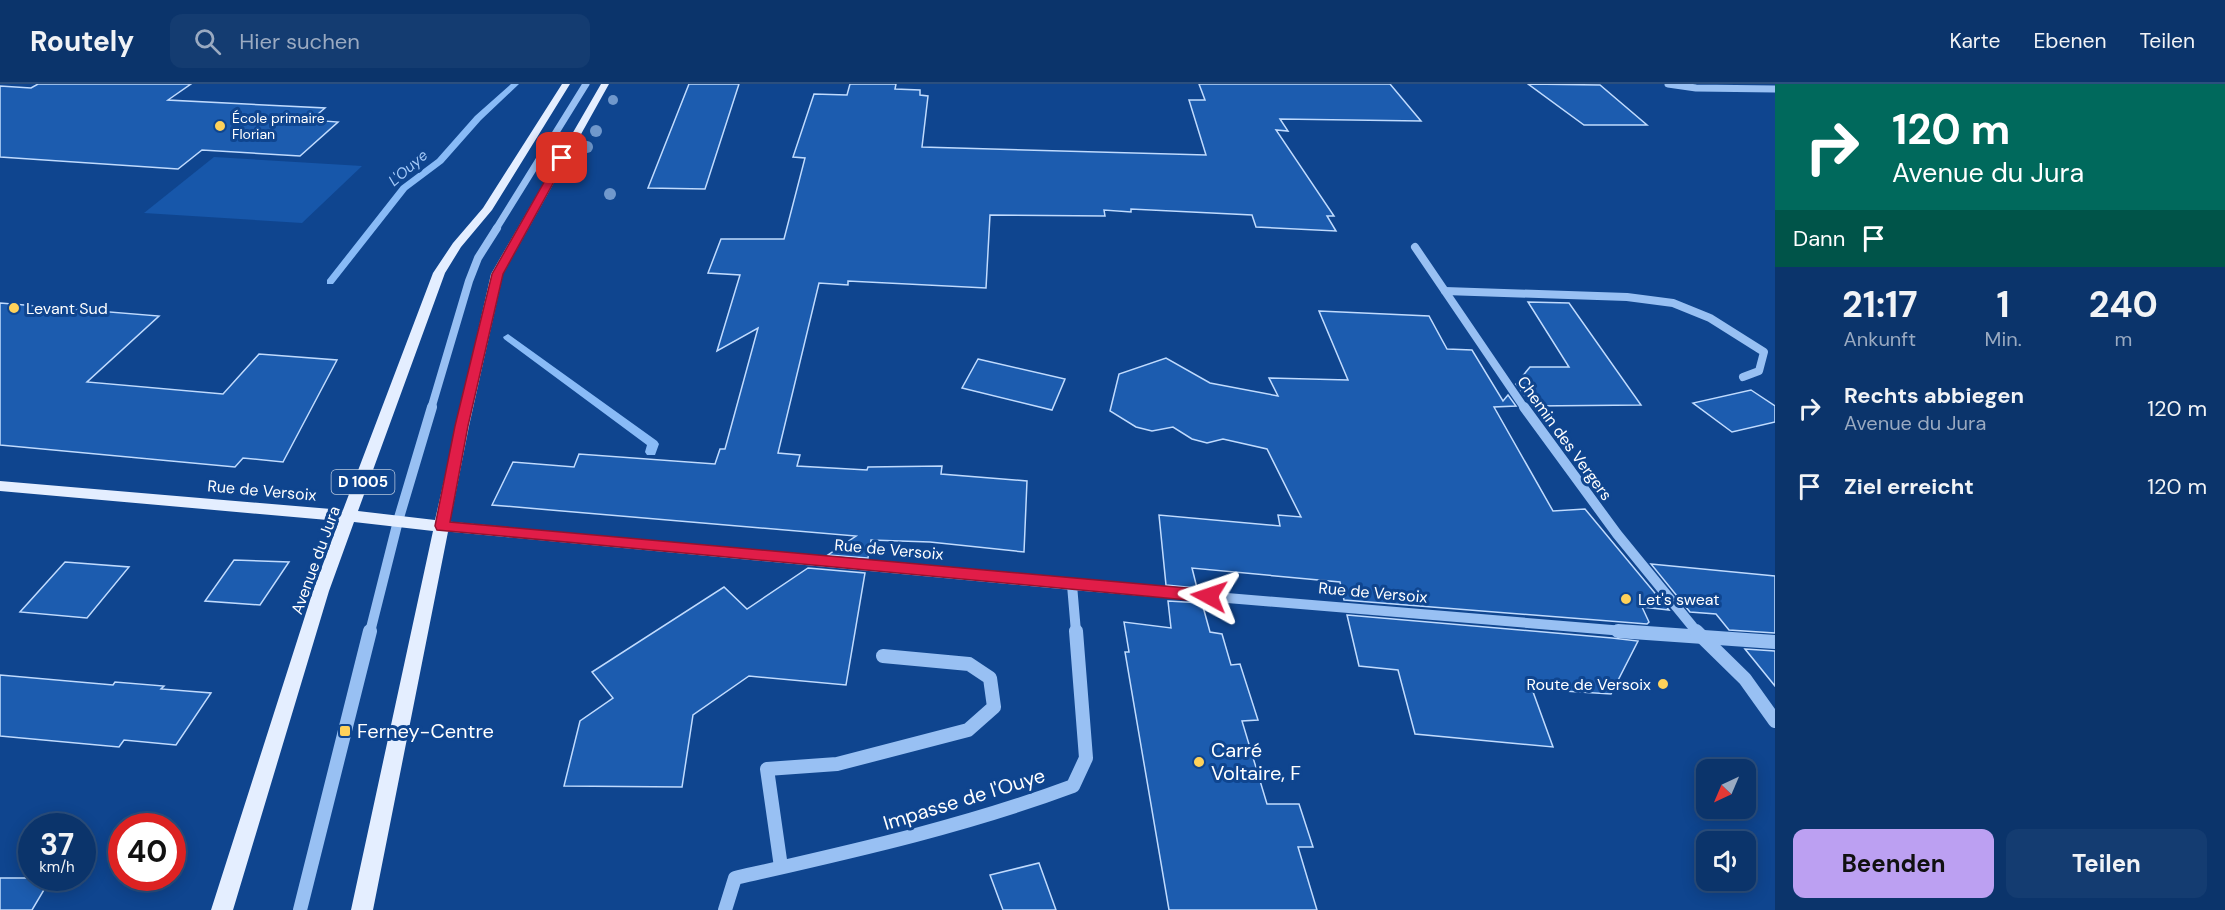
<!DOCTYPE html>
<html lang="de">
<head>
<meta charset="utf-8">
<style>
	body { margin:0; font-family:"DM Sans",sans-serif; background:#143c71; color:#f1f3f6; height:100vh; display:flex; flex-direction:column; font-size:22px; white-space:nowrap }
	* { box-sizing:border-box; margin:0 }
	p { font-size:20px; color:#9aaac1 }
	.icon { flex:none; width:33px; height:33px; fill:none; stroke:currentColor; stroke-width:2; stroke-linecap:round; stroke-linejoin:round }
	.map { position:relative; flex:1; overflow:hidden }
	.sheet { display:flex; flex-direction:column; background:#0b346b; width:450px }
	.sheet>* { flex:none }
	.banner { background:#00695c; color:#fff; overflow:hidden }
	.needle { width:39px; rotate:224deg }
	.tools { position:absolute; left:1696px; top:675px; display:grid; gap:12px }
	.tools a { display:grid; place-items:center; width:60px; height:60px; border-radius:12px; background:#0b346b; box-shadow:0 3px 15px #0003,0 0 0 2px #2b4f7e; font-size:30px }
	.speed { position:absolute; left:18px; top:729px; display:flex; gap:12px; font-size:30px; font-weight:700; text-align:center }
	.speed>* { display:grid; place-content:center; width:78px; height:78px; border-radius:50%; background:#0b346b; box-shadow:0 3px 15px #0003,0 0 0 2px #2b4f7e; line-height:1 }
	.speed small { font-size:15px; font-weight:400 }
	.speed .limit { border:9px solid #d22; background:#fff; color:#111 }
	.pin { position:absolute; display:grid; place-items:center; width:51px; height:51px; color:#fff; margin:-26px; border-radius:12px; box-shadow:0 3px 9px #0006 }
	.me { position:absolute; width:66px; margin:-33px; rotate:275deg; stroke-linejoin:round; filter:drop-shadow(0 0 4px #0008) }
	.turn { display:flex; align-items:center; gap:21px; height:126px; padding:0 18px; font-size:27px }
	.turn .icon { width:78px; height:78px; stroke-width:2.5 }
	.turn b { display:block; font-size:42px; line-height:51px }
	.then { display:flex; align-items:center; height:57px; padding:0 18px; background:#0003; gap:12px; font-size:22px }
	.eta { display:flex; justify-content:space-evenly; align-items:center; height:102px; text-align:center }
	.eta b { font-size:36px; font-weight:700; line-height:42px }
	.button { display:flex; gap:12px; margin-top:auto; padding:12px 18px }
	.button a { flex:1; height:69px; border-radius:12px; background:#bca0f2; color:#111; font-size:24px; font-weight:700; line-height:69px; text-align:center }
	.button a+a { background:#143c71; color:#f1f3f6 }
	ul { padding:0; list-style:none }
	li { display:flex; align-items:center; gap:18px; height:78px; padding:0 18px }
	li div { flex:1 }
	li b { display:block; font-size:22px }
	li em { font-style:normal }
	header { display:flex; align-items:center; gap:36px; box-sizing:border-box; height:84px; padding:0 30px; background:#0b346b; border-bottom:2px solid #2b4f7e }
	header strong { font-size:28px }
	nav { display:flex; gap:33px; margin-inline-start:auto; font-size:21px }
	.search { width:420px; height:54px; background:#143c71; display:flex; align-items:center; gap:15px; box-sizing:border-box; padding:0 21px; border-radius:12px; color:#9aaac1; font-size:22px }
	main { display:flex; flex:1; min-height:0 }
	.map>svg:first-child { display:block }
	.green { fill:#1757aa }
	.lines { fill:none; stroke-linecap:round; stroke-linejoin:round }
	.stream { fill:#89bbf7; fill-rule:evenodd }
	.building { fill:#1c5caf; stroke:#c0dbfe; stroke-width:1.5 }
	.minor-far3 { stroke:#98c0f3; stroke-width:7 }
	.minor-far2 { stroke:#98c0f3; stroke-width:8 }
	.minor-far1 { stroke:#98c0f3; stroke-width:10 }
	.minor { stroke:#98c0f3; stroke-width:14 }
	.major { fill:#e4eeff; fill-rule:evenodd }
	.tree { fill:#7098cc }
	.route { fill:#e11d48; stroke:#92132f; stroke-width:1.5 }
	.poi-dot { fill:#ffd25a; stroke:#0f458f; stroke-width:2 }
	.labels { text-anchor:middle; stroke-width:6; stroke-linejoin:round; paint-order:stroke }
	.far-poi-label { font-size:14px; fill:#fff; stroke:#0f458f; text-anchor:start }
	.far-water-label { font-size:15px; font-style:italic; fill:#a4cafa; stroke:#0f458f }
	.shield { fill:#0f458f; stroke:#b7c7dd; stroke-width:1.5 }
	.shield-label { font-size:15px; font-weight:bold; fill:#fff }
	.poi-label { font-size:16px; fill:#fff; stroke:#0f458f; text-anchor:start }
	.street-label { font-size:16px; fill:#fff; stroke:#0f458f }
	.near-poi-label { font-size:20px; fill:#fff; stroke:#0f458f; text-anchor:start }
	.near-street-label { font-size:20px; fill:#fff; stroke:#0f458f }
</style>
</head>
<body>
<header>
<strong>Routely</strong>
<div class="search"><svg class="icon" aria-label="search" viewBox="0 0 24 24"><circle cx="10" cy="10" r="6"/><path d="M15 15l6 6"/></svg>Hier suchen</div>
<nav><a>Karte</a><a>Ebenen</a><a>Teilen</a></nav>
</header>
<main>
<div class="map">
<svg width="1775" height="826" viewBox="0 0 1775 826">
	<rect width="100%" height="100%" fill="#0f458f"/>
	<polygon class="green" points="214,73 362,82 302,139 144,129"/>
	<g class="lines">
		<g class="stream">
			<polygon points="511,0 519,0 481,36 443,79 407,106 333,200 327,200 327,196 401,102 437,75 475,32"/>
			<polygon points="508,250 657,357 659,360 655,371 647,371 645,368 647,361 504,255 503,253"/>
		</g>
	</g>
	<g class="building">
		<polygon points="38,0 191,0 168,16 325,24 311,36 338,38 300,72 202,66 178,85 0,73 0,2 31,4"/>
		<polygon points="689,0 739,0 705,105 648,104"/>
		<polygon points="850,0 896,0 895,5 920,6 920,11 928,12 922,63 1206,71 1189,16 1205,16 1199,0 1390,0 1421,37 1280,35 1288,47 1276,46 1334,132 1327,132 1336,147 1256,143 1252,131 1131,125 1131,128 1104,126 1105,132 990,131 986,204 848,197 848,201 819,199 778,369 800,371 797,382 867,386 868,383 942,382 941,390 1027,397 1024,468 930,458 871,456 868,474 828,471 856,452 492,421 513,378 574,383 579,370 715,380 720,365 725,365 758,244 717,267 740,191 708,189 721,155 784,155 805,74 793,73 814,10 847,11"/>
		<polygon points="1528,0 1600,1 1647,41 1584,41"/>
		<polygon points="1528,218 1569,219 1641,321 1533,322 1516,300 1530,283 1569,283"/>
		<polygon points="0,219 159,232 87,298 223,310 259,270 337,276 283,378 243,374 235,383 0,361"/>
		<polygon points="1319,227 1429,232 1447,265 1472,266 1503,317 1508,311 1516,322 1494,323 1553,427 1585,425 1669,526 1642,523 1649,538 1647,540 1344,516 1340,498 1192,484 1197,504 1166,501 1159,431 1280,442 1278,431 1301,433 1267,365 1223,355 1207,359 1192,355 1173,343 1152,347 1136,343 1110,327 1119,290 1166,274 1210,299 1278,312 1269,294 1348,296"/>
		<polygon points="978,275 1065,295 1052,326 962,304"/>
		<polygon points="1751,306 1775,322 1775,338 1732,348 1693,319"/>
		<polygon points="234,476 289,478 260,521 205,517"/>
		<polygon points="65,478 129,483 87,534 20,528"/>
		<polygon points="1651,480 1775,492 1775,549 1729,546 1716,530 1690,528"/>
		<polygon points="808,484 865,489 846,601 749,592 693,631 682,703 564,702 580,637 613,614 592,588 724,503 747,525"/>
		<polygon points="1168,517 1202,519 1210,548 1222,550 1231,581 1240,580 1258,636 1242,637 1267,720 1299,720 1313,763 1298,763 1317,826 1169,826 1125,568 1129,568 1124,538 1171,544"/>
		<polygon points="1347,531 1612,554 1638,557 1611,610 1532,605 1553,663 1415,650 1398,586 1359,582"/>
		<polygon points="1745,565 1775,567 1775,602"/>
		<polygon points="0,591 113,601 115,598 164,602 161,605 211,609 176,661 124,656 119,663 0,652"/>
		<polygon points="1039,779 1056,826 1003,826 990,791"/>
		<polygon points="0,794 51,794 32,826 0,826"/>
	</g>
	<g class="lines">
		<g class="minor-far3">
			<polyline points="1668,0 1696,4 1775,5"/>
			<polyline points="496,145 586,0"/>
		</g>
		<g class="minor-far2">
			<polyline points="1415,163 1525,325"/>
			<polyline points="1445,207 1627,213 1673,219 1710,234 1764,268 1759,287 1743,293"/>
			<polyline points="431,325 469,197 478,174 497,144"/>
		</g>
		<g class="minor-far1">
			<polyline points="1524,323 1617,450 1697,548"/>
			<polyline points="442,442 1072,501 1636,548"/>
			<polyline points="1072,501 1076,548"/>
			<polyline points="370,548 398,437 432,323"/>
		</g>
		<g class="minor">
			<polyline points="1618,547 1775,558"/>
			<polyline points="1696,547 1745,595 1775,637"/>
			<polyline points="781,783 767,685 837,680 968,646 994,623 990,594 969,580 883,572"/>
			<polyline points="300,826 370,547"/>
			<path d="M 725,826 L 735,794 C 849,768 963,743 1073,702 L 1086,674 L 1076,547"/>
		</g>
		<polygon class="major" points="562,0 570,0 492,126 461,163 445,189 358,427 435,436 491,190 601,0 609,0 503,190 469,342 373,826 351,826 433,447 354,438 329,507 233,826 211,826 313,507 339,437 0,407 0,397 343,426 433,189 453,159 483,124"/>
	</g>
	<g class="tree">
		<circle cx="613" cy="16" r="5"/>
		<circle cx="596" cy="47" r="6"/>
		<circle cx="587" cy="63" r="6"/>
		<circle cx="578" cy="79" r="6"/>
		<circle cx="610" cy="110" r="6"/>
	</g>
	<polygon class="route" points="559,72 567,74 503,190 468,342 450,438 1209,506 1214,508 1216,512 1214,516 1209,518 437,446 435,442 455,342 492,190"/>
	<g class="poi-dot">
		<circle cx="220" cy="42" r="6"/>
		<circle cx="14" cy="224" r="6"/>
		<circle cx="1626" cy="515" r="6"/>
		<circle cx="1663" cy="600" r="6"/>
		<rect x="339" y="641" width="12" height="12" rx="3"/>
		<circle cx="1199" cy="678" r="6"/>
	</g>
	<g class="labels">
		<g class="far-poi-label">
			<text x="232" y="39">École primaire<tspan x="232" dy="16">Florian</tspan></text>
		</g>
		<g class="far-water-label">
			<text transform="translate(408 84) rotate(-41)" y="5">L'Ouye</text>
		</g>
		<rect class="shield" x="331.5" y="386" width="63" height="24" rx="4.5"/>
		<g class="shield-label">
			<text x="363" y="403">D 1005</text>
		</g>
		<g class="poi-label">
			<text x="26" y="230">Levant Sud</text>
			<text x="1638" y="521">Let's sweat</text>
			<text x="1651" y="606" text-anchor="end">Route de Versoix</text>
		</g>
		<g class="street-label">
			<text transform="translate(1565 354) rotate(54)" y="6">Chemin des Vergers</text>
			<text transform="translate(262 406) rotate(5)" y="6">Rue de Versoix</text>
			<text transform="translate(889 465) rotate(5)" y="6">Rue de Versoix</text>
			<text transform="translate(315 476) rotate(-70)" y="6">Avenue du Jura</text>
			<text transform="translate(1373 508) rotate(5)" y="6">Rue de Versoix</text>
		</g>
		<g class="near-poi-label">
			<text x="357" y="654">Ferney-Centre</text>
			<text x="1211" y="673">Carré<tspan x="1211" dy="23">Voltaire, F</tspan></text>
		</g>
		<g class="near-street-label">
			<text transform="translate(964 715) rotate(-17)" y="7">Impasse de l'Ouye</text>
		</g>
	</g>
</svg>
<div class="tools">
<a><svg class="needle" viewBox="-14 -14 28 28"><path d="M0-13l5 13h-10z" fill="#e53935"/><path d="M0 13l5-13h-10z" fill="#9aaac1"/></svg></a>
<a><svg class="icon" aria-label="sound" viewBox="0 0 24 24"><path d="M4 9h4l5-4v14l-5-4H4zM17 9q2 3 0 6"/></svg></a>
</div>
<div class="speed"><div>37<small>km/h</small></div><div class="limit">40</div></div>
<div class="pin" style="left:562px;top:74px;background:#d93025"><svg class="icon" aria-label="arrive" viewBox="0 0 24 24"><path d="M6 21V4h12l-3 4 3 4H6"/></svg></div>
<svg class="me" style="left:1209px;top:512px" viewBox="-20 -20 40 40"><path d="M0-17L14 15 0 8-14 15z" fill="#e11d48" stroke="#fff" stroke-width="4"/></svg>
</div>
<section class="sheet">
<div class="banner">
<div class="turn"><svg class="icon" aria-label="right" viewBox="0 0 24 24"><path d="M7 20v-9h11M14 6l5 5-5 5"/></svg><div><b>120 m</b>Avenue du Jura</div></div>
<div class="then">Dann<svg class="icon" aria-label="arrive" viewBox="0 0 24 24"><path d="M6 21V4h12l-3 4 3 4H6"/></svg></div>
</div>
<div class="eta">
<div><b>21:17</b><p>Ankunft</p></div>
<div><b>1</b><p>Min.</p></div>
<div><b>240</b><p>m</p></div>
</div>
<ul>
<li><svg class="icon" aria-label="right" viewBox="0 0 24 24"><path d="M7 20v-9h11M14 6l5 5-5 5"/></svg><div><b>Rechts abbiegen</b><p>Avenue du Jura</p></div><em>120 m</em></li>
<li><svg class="icon" aria-label="arrive" viewBox="0 0 24 24"><path d="M6 21V4h12l-3 4 3 4H6"/></svg><div><b>Ziel erreicht</b></div><em>120 m</em></li>
</ul>
<div class="button"><a>Beenden</a><a>Teilen</a></div>
</section>
</main>
</body>
</html>
